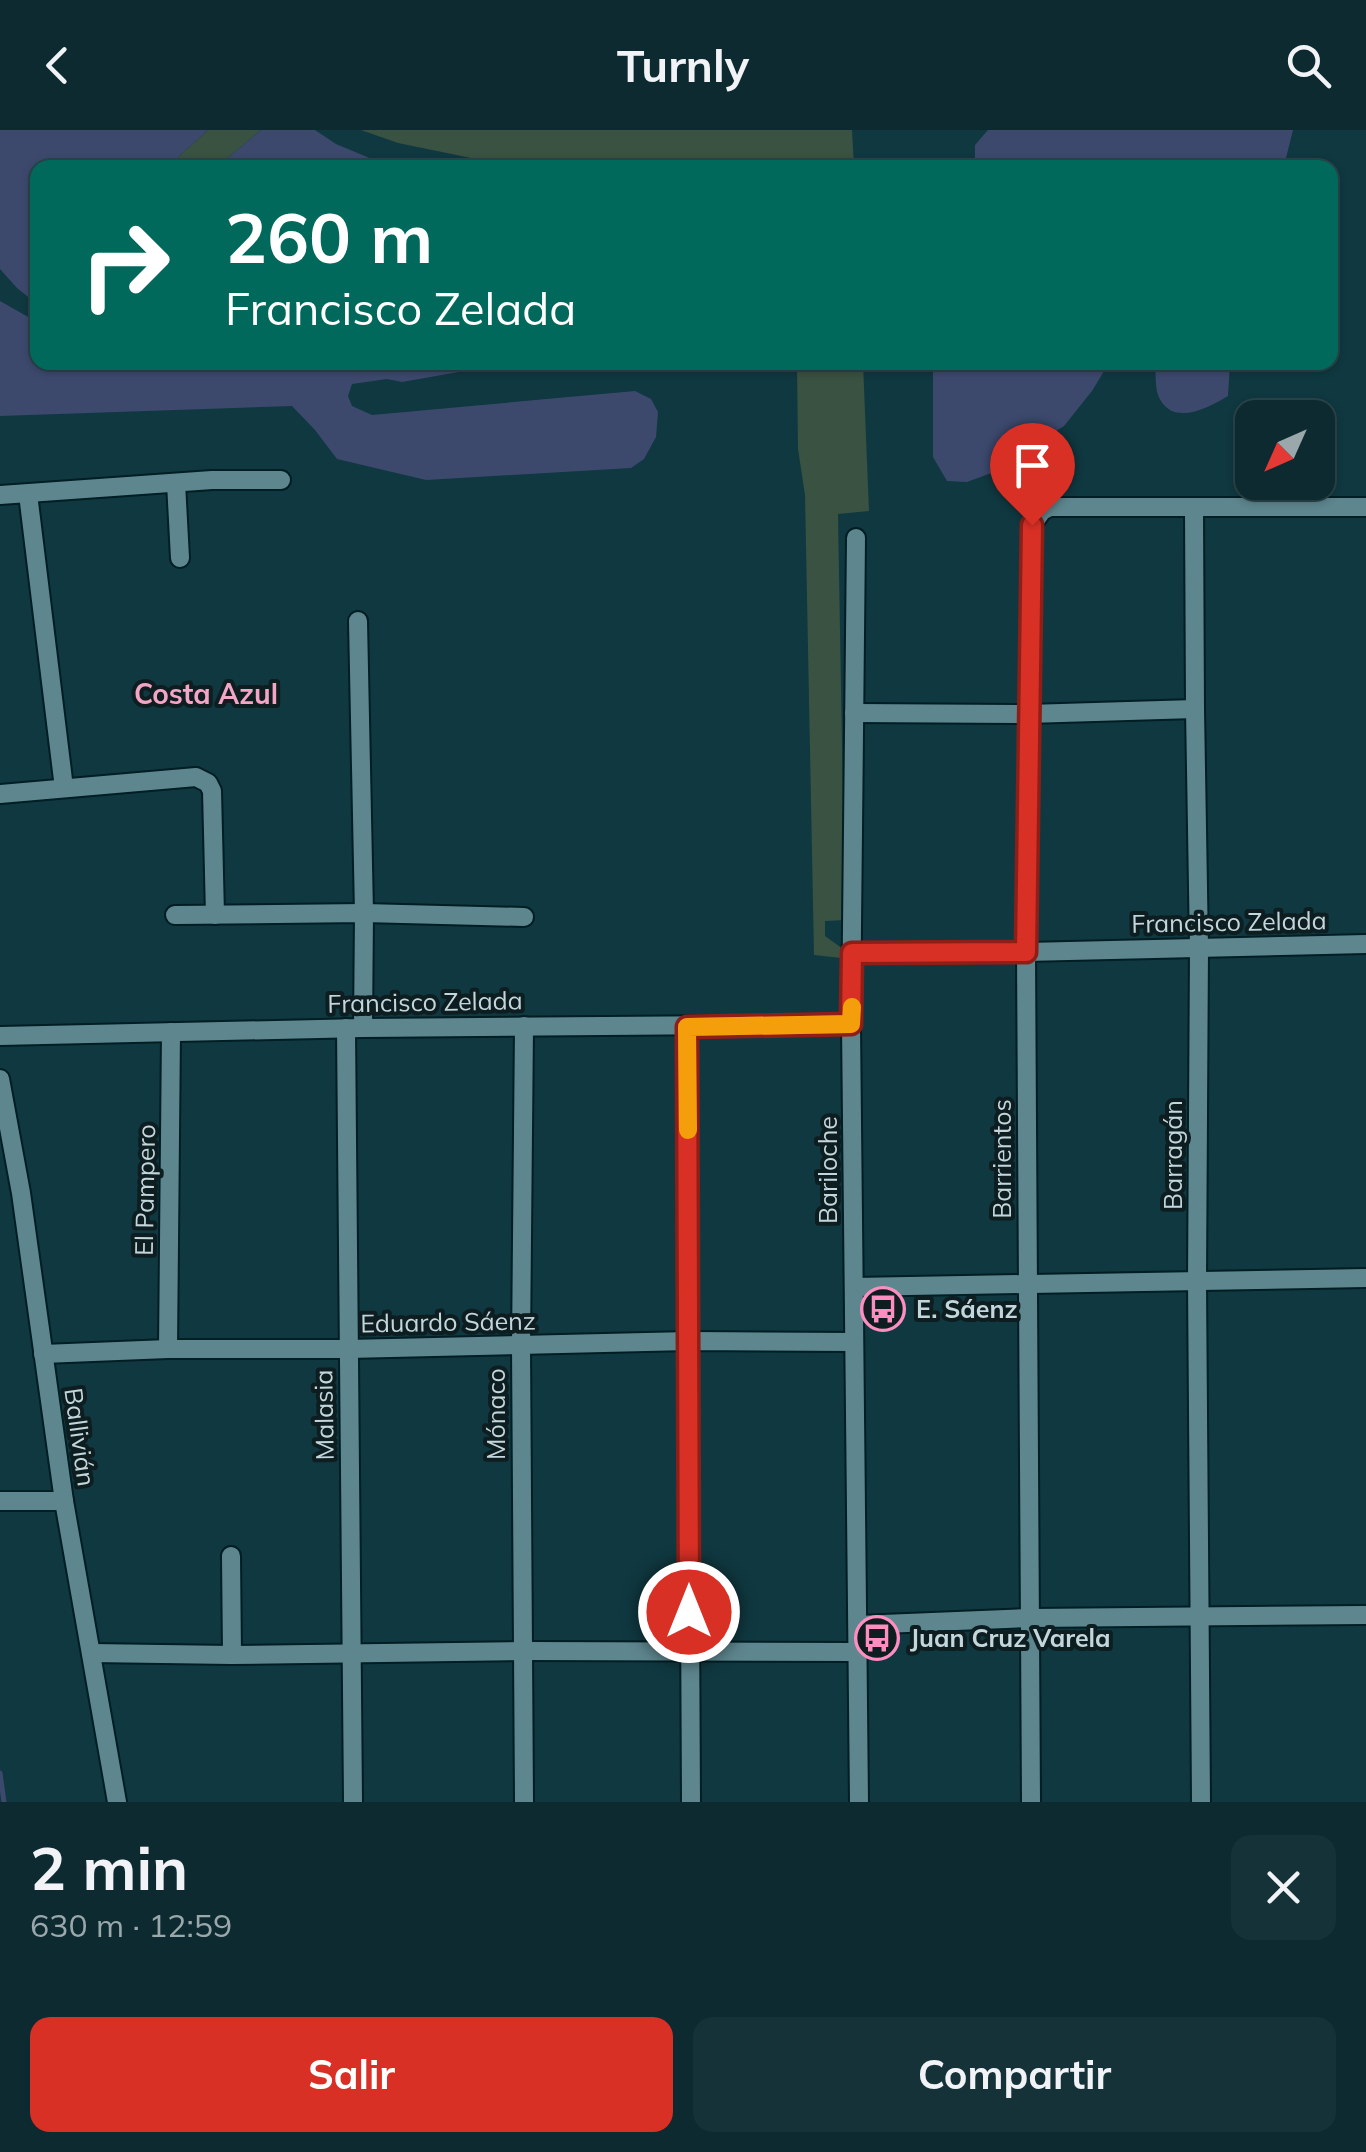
<!DOCTYPE html>
<html lang="es">
<head>
<meta charset="utf-8">
<style>
	body { margin:0; font-family:Mulish,sans-serif; background:#153238; color:#f1f3f6; height:100vh; display:flex; flex-direction:column; font-size:38px; white-space:nowrap }
	* { box-sizing:border-box; margin:0 }
	p { font-size:32px; color:#9aa7ab }
	.icon { flex:none; width:55px; height:55px; fill:none; stroke:currentColor; stroke-width:2; stroke-linecap:round; stroke-linejoin:round }
	.map { position:relative; height:1672px; overflow:hidden }
	.sheet { display:flex; flex-direction:column; background:#0c2a30; flex:1 }
	.sheet>* { flex:none }
	.banner { position:absolute; left:30px; top:30px; width:1308px; height:210px; border-radius:20px; box-shadow:0 2px 8px #0004,0 0 0 2px #2c464c; background:#00695c; color:#fff; overflow:hidden }
	.needle { width:65px; rotate:225deg }
	.controls { position:absolute; left:1235px; top:270px; display:grid; gap:20px }
	.controls a { display:grid; place-items:center; width:100px; height:100px; border-radius:20px; background:#0c2a30; box-shadow:0 2px 8px #0004,0 0 0 2px #2c464c; font-size:50px }
	.pin { position:absolute; display:grid; place-items:center; width:85px; height:85px; color:#fff; margin:-102px -42px; border-radius:50% 50% 50% 0; rotate:-45deg; box-shadow:0 0 10px #0007 }
	.pin .icon { rotate:45deg }
	.me { position:absolute; width:110px; margin:-55px; rotate:0deg; stroke-linejoin:round; filter:drop-shadow(0 0 8px #0008) }
	.turn { display:flex; align-items:center; gap:35px; height:210px; padding:0 30px; font-size:45px }
	.turn .icon { width:130px; height:130px; stroke-width:2.5 }
	.turn b { display:block; font-size:70px; line-height:85px }
	.round { display:grid; place-items:center; flex:none; width:105px; height:105px; border-radius:20px; background:#153238 }
	.head { display:flex; align-items:center; justify-content:space-between; height:170px; padding:0 30px }
	h1 { font-size:60px; font-weight:700; line-height:75px }
	.button { display:flex; gap:20px; margin-top:auto; padding:20px 30px }
	.button a { flex:1; height:115px; border-radius:20px; background:#d93025; color:#fff; font-size:40px; font-weight:700; line-height:115px; text-align:center }
	.button a+a { background:#153238; color:#f1f3f6 }
	header { display:flex; justify-content:space-between; align-items:center; height:130px; padding:0 30px; background:#0c2a30; font-size:45px; font-weight:700 }
	.map>svg:first-child { display:block }
	.green { fill:#3a5242 }
	.water { fill:#3c496d }
	.lines { fill:none; stroke-linecap:round; stroke-linejoin:round }
	.stream { stroke:#3c496d; stroke-width:5 }
	.minor-casing { stroke:#011e24; stroke-width:22 }
	.minor { stroke:#5e868e; stroke-width:18 }
	.route-casing { stroke:#8d1f18; stroke-width:25 }
	.route { stroke:#d93025; stroke-width:18 }
	.slow { stroke:#f59e0b; stroke-width:18 }
	.labels { text-anchor:middle; stroke-width:8; stroke-linejoin:round; paint-order:stroke }
	.street-label { font-size:25px; fill:#c2d6db; stroke:#0d1d20 }
	.poi-label { font-size:25px; font-weight:bold; fill:#c2d6db; stroke:#0d1d20; text-anchor:start }
	.neighbourhood-label { font-size:28px; font-weight:bold; fill:#f3a5c5; stroke:#0d1d20 }
</style>
</head>
<body>
<header><svg class="icon" aria-label="back" viewBox="0 0 24 24"><path d="M15 5l-7 7 7 7"/></svg>Turnly<svg class="icon" aria-label="search" viewBox="0 0 24 24"><circle cx="10" cy="10" r="6"/><path d="M15 15l6 6"/></svg></header>
<div class="map">
<svg width="1366" height="1672" viewBox="0 0 1366 1672">
	<rect width="100%" height="100%" fill="#103840"/>
	<g class="green">
		<polygon points="208,0 261,0 217,37 172,38 179,26"/>
		<polygon points="361,0 852,0 854,37 704,38 669,31 622,38 515,37 398,13"/>
		<polygon points="797,233 863,233 869,381 838,384 845,790 825,791 825,806 843,819 841,828 814,825 805,365 798,319"/>
	</g>
	<g class="water">
		<polygon points="0,0 208,0 179,26 172,37 38,38 37,174 17,158 0,139"/>
		<polygon points="261,0 315,0 336,14 391,37 217,37"/>
		<polygon points="988,0 1293,0 1285,32 1281,37 975,37 975,15"/>
		<polygon points="0,171 37,192 38,232 510,233 402,252 387,249 352,254 348,266 352,276 372,285 635,261 651,269 658,282 656,307 644,329 631,338 426,350 337,329 315,300 292,276 0,286"/>
		<polygon points="933,233 933,232 1109,233 1092,261 1064,296 994,342 967,352 947,351 933,327"/>
		<path d="M 1155,233 L 1230,233 L 1228,266 C 1208,278 1171,298 1158,265 C 1155,256 1156,242 1155,233 Z"/>
	</g>
	<g class="lines">
		<polyline class="stream" points="0,1643 4,1672"/>
		<g class="minor-casing">
			<g id="minor">
				<polyline points="176,353 180,428"/>
				<polyline points="28,364 64,658"/>
				<polyline points="0,365 212,350 281,350"/>
				<polyline points="1194,378 1195,579 1199,818 1197,1152 1201,1672"/>
				<polyline points="856,408 851,894 859,1672"/>
				<polyline points="358,491 364,783 363,898"/>
				<polyline points="854,583 1028,584 1195,579"/>
				<polyline points="0,664 196,647 208,653 212,661 215,785"/>
				<polyline points="175,785 364,783 524,787"/>
				<polyline points="853,823 1026,822 1366,814"/>
				<polyline points="524,896 521,1215 524,1672"/>
				<polyline points="687,897 691,1672"/>
				<polyline points="346,898 353,1672"/>
				<polyline points="0,906 363,898 851,894"/>
				<polyline points="0,949 21,1063 64,1371 117,1672"/>
				<polyline points="854,1157 1366,1148"/>
				<polyline points="168,1219 171,902"/>
				<polyline points="43,1224 168,1219 348,1219 689,1211 854,1212"/>
				<polyline points="0,1371 64,1371"/>
				<polyline points="231,1426 232,1525"/>
				<polyline points="858,1495 1030,1488 1366,1485"/>
				<polyline points="91,1523 232,1525 523,1521 857,1522"/>
				<polyline points="1031,1672 1026,822 1032,395 1042,381 1050,377 1366,377"/>
			</g>
		</g>
		<use href="#minor" class="minor"/>
	</g>
	<g class="lines">
		<g class="route-casing">
			<polyline id="route" points="689,1482 687,897 851,894 852,823 1026,822 1032,395"/>
		</g>
		<use href="#route" class="route"/>
		<polyline class="slow" points="688,1000 687,897 851,894 852,877"/>
	</g>
	<defs>
		<g id="bus-ring" transform="scale(2.25)"><circle r="9.5" fill="#0d1d20" stroke="#fd8ebf" stroke-width="1.5"/><path d="M-5-6H5V4H4V6H2V4H-2V6H-4V4H-5ZM-3.5-4V0h7V-4ZM-3.5 1.2v1.5H-2V1.2ZM2 1.2v1.5H3.5V1.2Z" fill="#fd8ebf"/></g>
	</defs>
	<g fill-rule="evenodd">
		<use href="#bus-ring" x="883" y="1179"/>
		<use href="#bus-ring" x="877" y="1508"/>
	</g>
	<g class="labels">
		<g class="street-label">
			<text transform="translate(1229 792) rotate(-1)" y="9">Francisco Zelada</text>
			<text transform="translate(425 872) rotate(-1)" y="9">Francisco Zelada</text>
			<text transform="translate(1173 1025) rotate(-90)" y="9">Barragán</text>
			<text transform="translate(1002 1029) rotate(-90)" y="9">Barrientos</text>
			<text transform="translate(828 1040) rotate(-90)" y="9">Bariloche</text>
			<text transform="translate(145 1060) rotate(-89)" y="9">El Pampero</text>
			<text transform="translate(448 1192) rotate(-1)" y="9">Eduardo Sáenz</text>
			<text transform="translate(496 1284) rotate(-90)" y="9">Mónaco</text>
			<text transform="translate(324 1285) rotate(-91)" y="9">Malasia</text>
			<text transform="translate(80 1307) rotate(82)" y="9">Ballivián</text>
		</g>
		<g class="poi-label">
			<text x="916" y="1188">E. Sáenz</text>
			<text x="910" y="1517">Juan Cruz Varela</text>
		</g>
		<g class="neighbourhood-label">
			<text x="206" y="574">Costa Azul</text>
		</g>
	</g>
</svg>
<div class="controls">
<a><svg class="needle" viewBox="-14 -14 28 28"><path d="M0-13l5 13h-10z" fill="#e53935"/><path d="M0 13l5-13h-10z" fill="#9aa7ab"/></svg></a>
</div>
<div class="pin" style="left:1032px;top:395px;background:#d93025"><svg class="icon" aria-label="arrive" viewBox="0 0 24 24"><path d="M6 21V4h12l-3 4 3 4H6"/></svg></div>
<svg class="me" style="left:689px;top:1482px" viewBox="-20 -20 40 40"><circle r="17" fill="#d93025" stroke="#fff" stroke-width="3"/><path d="M0-11L8 9 0 5-8 9z" fill="#fff"/></svg>
<div class="banner">
<div class="turn"><svg class="icon" aria-label="right" viewBox="0 0 24 24"><path d="M7 20v-9h11M14 6l5 5-5 5"/></svg><div><b>260 m</b>Francisco Zelada</div></div>
</div>
</div>
<section class="sheet">
<div class="head"><div><h1>2 min</h1><p>630 m · 12:59</p></div><a class="round"><svg class="icon" aria-label="close" viewBox="0 0 24 24"><path d="M6 6l12 12M18 6L6 18"/></svg></a></div>
<div class="button"><a>Salir</a><a>Compartir</a></div>
</section>
</body>
</html>
